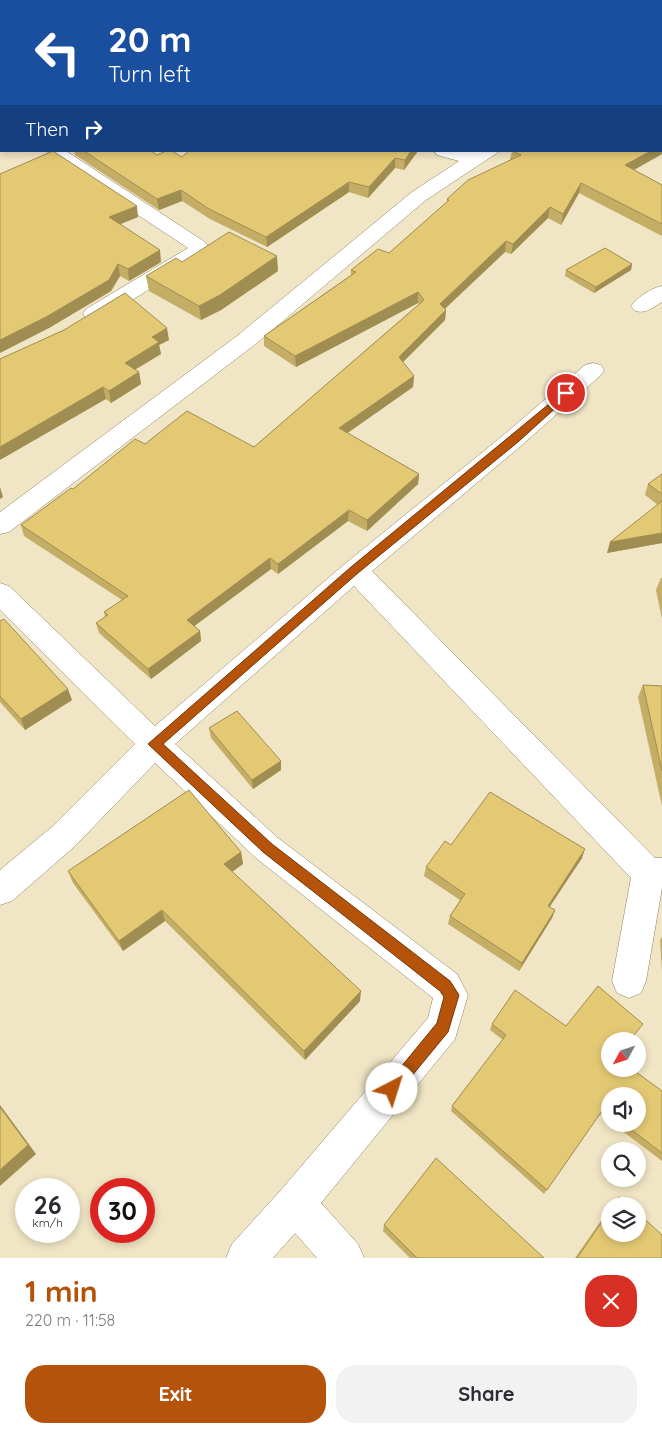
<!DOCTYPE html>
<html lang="en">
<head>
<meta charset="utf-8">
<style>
	body { margin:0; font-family:Quicksand,sans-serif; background:#f2f2f3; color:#2b2b33; height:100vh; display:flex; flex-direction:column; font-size:19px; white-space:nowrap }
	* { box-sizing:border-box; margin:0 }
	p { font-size:16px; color:#7c7c81 }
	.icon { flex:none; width:28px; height:28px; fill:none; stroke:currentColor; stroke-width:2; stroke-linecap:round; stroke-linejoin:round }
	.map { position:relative; height:1258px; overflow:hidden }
	.details { display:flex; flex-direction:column; background:#fff; flex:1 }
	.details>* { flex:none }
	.guide { position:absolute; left:0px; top:0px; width:662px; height:152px; box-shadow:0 2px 8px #0003; background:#1a4fa0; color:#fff; overflow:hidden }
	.needle { width:32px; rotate:230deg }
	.controls { position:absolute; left:601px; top:1032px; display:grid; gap:10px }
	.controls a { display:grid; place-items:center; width:45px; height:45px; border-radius:50%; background:#fff; box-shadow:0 2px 8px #0003; font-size:25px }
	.speed { position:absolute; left:15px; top:1178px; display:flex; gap:10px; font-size:25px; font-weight:700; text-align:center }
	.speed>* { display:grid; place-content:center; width:65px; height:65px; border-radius:50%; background:#fff; box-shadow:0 2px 8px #0003; line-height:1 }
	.speed small { font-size:12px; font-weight:400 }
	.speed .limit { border:8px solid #d22; background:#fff; color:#111 }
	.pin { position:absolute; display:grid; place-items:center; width:42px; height:42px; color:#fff; margin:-21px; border:2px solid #fff; border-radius:50%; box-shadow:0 1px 5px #0007 }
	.me { position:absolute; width:55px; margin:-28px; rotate:40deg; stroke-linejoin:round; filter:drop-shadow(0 0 4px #0008) }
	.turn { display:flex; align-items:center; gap:18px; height:105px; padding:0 25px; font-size:22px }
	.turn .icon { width:65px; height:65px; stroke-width:2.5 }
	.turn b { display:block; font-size:35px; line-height:42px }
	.then { display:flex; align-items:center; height:48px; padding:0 25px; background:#0003; gap:10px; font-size:19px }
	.round { display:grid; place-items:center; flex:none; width:52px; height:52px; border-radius:20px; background:#f2f2f3 }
	.overview { display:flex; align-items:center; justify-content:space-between; height:85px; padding:0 25px }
	h1 { font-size:30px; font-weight:700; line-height:38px; color:#b45309 }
	.primary-button { display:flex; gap:10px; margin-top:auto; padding:10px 25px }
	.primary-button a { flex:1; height:58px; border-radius:20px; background:#b45309; color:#fff; font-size:20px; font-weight:700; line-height:58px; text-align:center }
	.primary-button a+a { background:#f2f2f3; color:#2b2b33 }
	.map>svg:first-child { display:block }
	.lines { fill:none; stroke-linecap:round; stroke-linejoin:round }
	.street-casing { stroke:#8c8364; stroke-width:1 }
	.secondary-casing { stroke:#8c8364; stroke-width:1 }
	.street { fill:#fff; fill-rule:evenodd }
	.secondary { fill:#fff; fill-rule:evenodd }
	.wall { fill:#c4ad64 }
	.shaded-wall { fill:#a08d51 }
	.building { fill:#e4c974; stroke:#a08d51 }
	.route { fill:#b45309; stroke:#753606 }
</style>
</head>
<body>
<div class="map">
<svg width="662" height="1258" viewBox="0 0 662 1258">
	<rect width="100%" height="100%" fill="#f0e5c4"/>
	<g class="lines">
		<g class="street-casing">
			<g id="street">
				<polygon points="1,18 1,28 0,29 0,19"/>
				<rect x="0" y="40" width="1" height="11"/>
				<polygon points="48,151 66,151 205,242 210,249 207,253 102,319 94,321 86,319 83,314 86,309 188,248 50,157"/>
				<polygon points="434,151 500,151 426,200 253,346 9,532 0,534 0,512 237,336 412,192 459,161 437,155"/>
				<path d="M 662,286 L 662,302 C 652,308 646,314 635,311 L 631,306 C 638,297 651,288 662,286 Z"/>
				<polygon points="593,363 601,365 604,370 601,375 522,445 372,571 655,858 662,858 662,888 646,981 641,993 629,998 617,993 612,981 631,878 354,586 175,744 278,838 457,974 468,995 455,1039 321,1203 358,1244 364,1258 317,1258 295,1233 273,1258 226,1258 232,1244 281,1190 428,1018 433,998 256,858 155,763 75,846 12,901 0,905 0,870 53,826 135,744 0,610 0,583 9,586 155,726 346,563 506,433 585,365"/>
			</g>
		</g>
		<g class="secondary-casing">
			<rect id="secondary" x="661" y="55" width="1" height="10"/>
		</g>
		<use href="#street" class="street"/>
		<use href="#secondary" class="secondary"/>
	</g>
	<g class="wall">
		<polygon points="329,0 662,0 662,49 661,49 661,1 329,1"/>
		<polygon points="662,72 662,154 634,170 662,185 662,236 579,193 561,225 548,218 511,254 505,252 445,309 446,310 445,320 403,362 414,376 413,387 347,433 419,474 418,484 367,531 348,521 278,574 271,569 194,626 200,631 201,641 151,679 99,633 96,623 105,617 104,612 122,600 24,536 21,525 73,489 145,444 254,447 419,304 418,303 296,367 264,346 264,336 351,275 351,270 389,253 447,202 447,199 510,160 512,151 661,151"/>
		<polygon points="74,151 151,151 157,155 182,157 189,151 418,151 404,170 395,168 368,198 349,192 267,247 210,219 182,201 159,210 75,155"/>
		<polygon points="0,174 138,217 120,224 161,262 129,281 120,276 111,291 49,328"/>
		<polygon points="182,262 278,271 221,310 201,320 149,291 146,276"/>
		<polygon points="632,264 631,270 594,293 565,276 566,270"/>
		<polygon points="169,340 159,345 161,354 135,370 139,372 141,384 111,403 106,399 0,359"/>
		<polygon points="662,474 662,543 607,553 658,505 645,495 648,484"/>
		<polygon points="661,578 662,578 662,619 656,590"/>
		<polygon points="0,621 72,700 25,730 0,702"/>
		<polygon points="643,685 662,686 662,806 638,697"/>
		<polygon points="209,728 281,770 253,789 211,738"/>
		<polygon points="451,845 582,858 549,907 555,910 552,918 519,971 448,924 450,916 460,900 424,876 426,867"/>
		<polygon points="241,852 243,864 232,872 360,1001 305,1060 165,921 123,951 73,883 68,871"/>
		<polygon points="662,937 662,972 660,940"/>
		<polygon points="492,1024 566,1026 638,1030 610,1041 610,1069 662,1091 662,1161 613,1124 638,1124 610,1096 610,1121 600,1114 544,1194 451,1111 452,1106 503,1040 490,1030"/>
		<polygon points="610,1208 610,1234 662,1258 575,1258"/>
		<polygon points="384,1225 544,1258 410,1258 383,1231"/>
	</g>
	<g class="shaded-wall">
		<polygon points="164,0 178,0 176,1 162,1"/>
		<polygon points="661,145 662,145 662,154 623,176 625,165 651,151 661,151"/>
		<polygon points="411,151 418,151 404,170 405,160"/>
		<polygon points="395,158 395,168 368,198 369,187"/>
		<polygon points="349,182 349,192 267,247 266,237"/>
		<polygon points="581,183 579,193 561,225 563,214"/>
		<polygon points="181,190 182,201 159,210 157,199"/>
		<polygon points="137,206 138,217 111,228 109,217"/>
		<polygon points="550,207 548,218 511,254 513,244"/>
		<polygon points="506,241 505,252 439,314 440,304"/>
		<polygon points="160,250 161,262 129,281 128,269"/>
		<polygon points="277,256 278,271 221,310 201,320 199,306"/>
		<polygon points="118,264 120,276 111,291 49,328 0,353 0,340"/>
		<polygon points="632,264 631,270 594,293 596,287"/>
		<polygon points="418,292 418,303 296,367 295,356"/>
		<polygon points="446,310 445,320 398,367 399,357"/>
		<polygon points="167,328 169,340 159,345 161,354 127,374 125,363 152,337"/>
		<polygon points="139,372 141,384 111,403 109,391"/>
		<polygon points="414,376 413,387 339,439 339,428"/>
		<polygon points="103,387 106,399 0,460 0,447"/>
		<polygon points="419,474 418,484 367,531 367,520"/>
		<polygon points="0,487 3,497 0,499"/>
		<polygon points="349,510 348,521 278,574 278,564"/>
		<polygon points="662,533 662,543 607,553 610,542"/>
		<polygon points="270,558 271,569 189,630 187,620"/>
		<polygon points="200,631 201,641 151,679 148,669"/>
		<polygon points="68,689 72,700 25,730 21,719"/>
		<polygon points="281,761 281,770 253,789 252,780"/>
		<polygon points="585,849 582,858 545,914 548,906"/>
		<polygon points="241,852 243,864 226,876 224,864"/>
		<polygon points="162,910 165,921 123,951 119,941"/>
		<polygon points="555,910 552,918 519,971 522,963"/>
		<polygon points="361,991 360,1001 305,1060 304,1051"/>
		<polygon points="0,1105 36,1154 0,1186"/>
	</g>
	<g class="building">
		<polygon points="0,0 164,0 162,1 1,1 1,11 0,9"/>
		<polygon points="336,0 662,0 662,38 661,38 661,1 335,1"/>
		<rect x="661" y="72" width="1" height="73"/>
		<polygon points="53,151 137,206 109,217 160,250 128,269 118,264 109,280 46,317 0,340 0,174"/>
		<polygon points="84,151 151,151 157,155 166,151 172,151 182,157 189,151 411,151 405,160 395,158 369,187 349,182 266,237 209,209 181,190 157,199"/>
		<polygon points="513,151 651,151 625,165 662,185 662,224 581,183 563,214 550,207 513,244 506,241 440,304 446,310 399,357 414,376 339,428 419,474 367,520 349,510 278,564 270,558 187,620 200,631 148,669 96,623 108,615 104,612 128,596 21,525 71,488 73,489 135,439 145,444 187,411 254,447 424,300 418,292 295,356 264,336 356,272 351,270 378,249 389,253 449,200 447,199 468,180 521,155"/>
		<polygon points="229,232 277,256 220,295 199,306 146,276 176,258 182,262"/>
		<polygon points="605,248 632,264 596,287 566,270"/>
		<polygon points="125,293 167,328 152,337 159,342 125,363 139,372 109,391 103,387 0,447 0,359 64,330"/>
		<polygon points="662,474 662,494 648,484"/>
		<polygon points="662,501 662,533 610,542"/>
		<polygon points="4,619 68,689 21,719 0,696 0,621"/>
		<polygon points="643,685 662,686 662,771"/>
		<polygon points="237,711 281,761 252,780 209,728"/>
		<polygon points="189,790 241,852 224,864 361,991 304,1051 162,910 119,941 68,871"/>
		<polygon points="490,792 585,849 548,906 555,910 522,963 450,916 465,894 426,867 445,841 451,845"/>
		<polygon points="598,986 643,1024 629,1041 610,1041 610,1069 632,1069 662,1091 662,1153 624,1124 638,1124 638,1096 610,1096 610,1113 604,1108 547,1190 452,1106 506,1035 492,1024 515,990 566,1026"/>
		<polygon points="0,1107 28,1145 0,1170"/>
		<polygon points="436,1158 544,1258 417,1258 384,1225"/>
		<polygon points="619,1197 629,1206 613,1206"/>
		<polygon points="610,1210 610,1234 638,1234 638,1213 662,1235 662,1258 577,1258"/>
	</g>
	<polygon class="route" points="566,390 571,393 570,395 518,442 358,573 163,744 272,844 450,981 459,995 448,1032 397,1094 392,1096 387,1094 384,1089 387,1084 437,1023 444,997 440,991 263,852 148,744 351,567"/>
</svg>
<div class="controls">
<a><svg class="needle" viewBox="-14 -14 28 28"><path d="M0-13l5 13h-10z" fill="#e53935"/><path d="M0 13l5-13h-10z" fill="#7c7c81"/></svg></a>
<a><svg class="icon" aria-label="sound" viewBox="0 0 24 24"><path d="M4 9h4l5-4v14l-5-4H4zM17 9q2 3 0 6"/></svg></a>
<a><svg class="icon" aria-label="search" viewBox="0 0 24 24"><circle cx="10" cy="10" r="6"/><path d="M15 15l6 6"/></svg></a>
<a><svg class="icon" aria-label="layers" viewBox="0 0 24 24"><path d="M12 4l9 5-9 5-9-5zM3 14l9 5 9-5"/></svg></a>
</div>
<div class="speed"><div>26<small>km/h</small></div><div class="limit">30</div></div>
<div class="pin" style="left:566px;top:393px;background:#d93025"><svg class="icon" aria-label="arrive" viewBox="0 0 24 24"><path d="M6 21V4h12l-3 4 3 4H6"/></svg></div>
<svg class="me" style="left:392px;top:1089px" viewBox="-20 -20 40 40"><circle r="19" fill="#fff"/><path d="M0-13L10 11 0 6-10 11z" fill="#b45309"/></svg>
<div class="guide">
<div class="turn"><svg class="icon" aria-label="left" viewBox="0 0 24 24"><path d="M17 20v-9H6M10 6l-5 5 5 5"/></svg><div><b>20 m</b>Turn left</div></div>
<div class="then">Then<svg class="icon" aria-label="right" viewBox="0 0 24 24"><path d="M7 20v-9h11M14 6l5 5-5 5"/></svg></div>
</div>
</div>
<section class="details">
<div class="overview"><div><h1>1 min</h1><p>220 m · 11:58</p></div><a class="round" style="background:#d93025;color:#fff"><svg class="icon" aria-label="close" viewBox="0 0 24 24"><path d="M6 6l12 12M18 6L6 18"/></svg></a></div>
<div class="primary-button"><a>Exit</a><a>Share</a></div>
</section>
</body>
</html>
